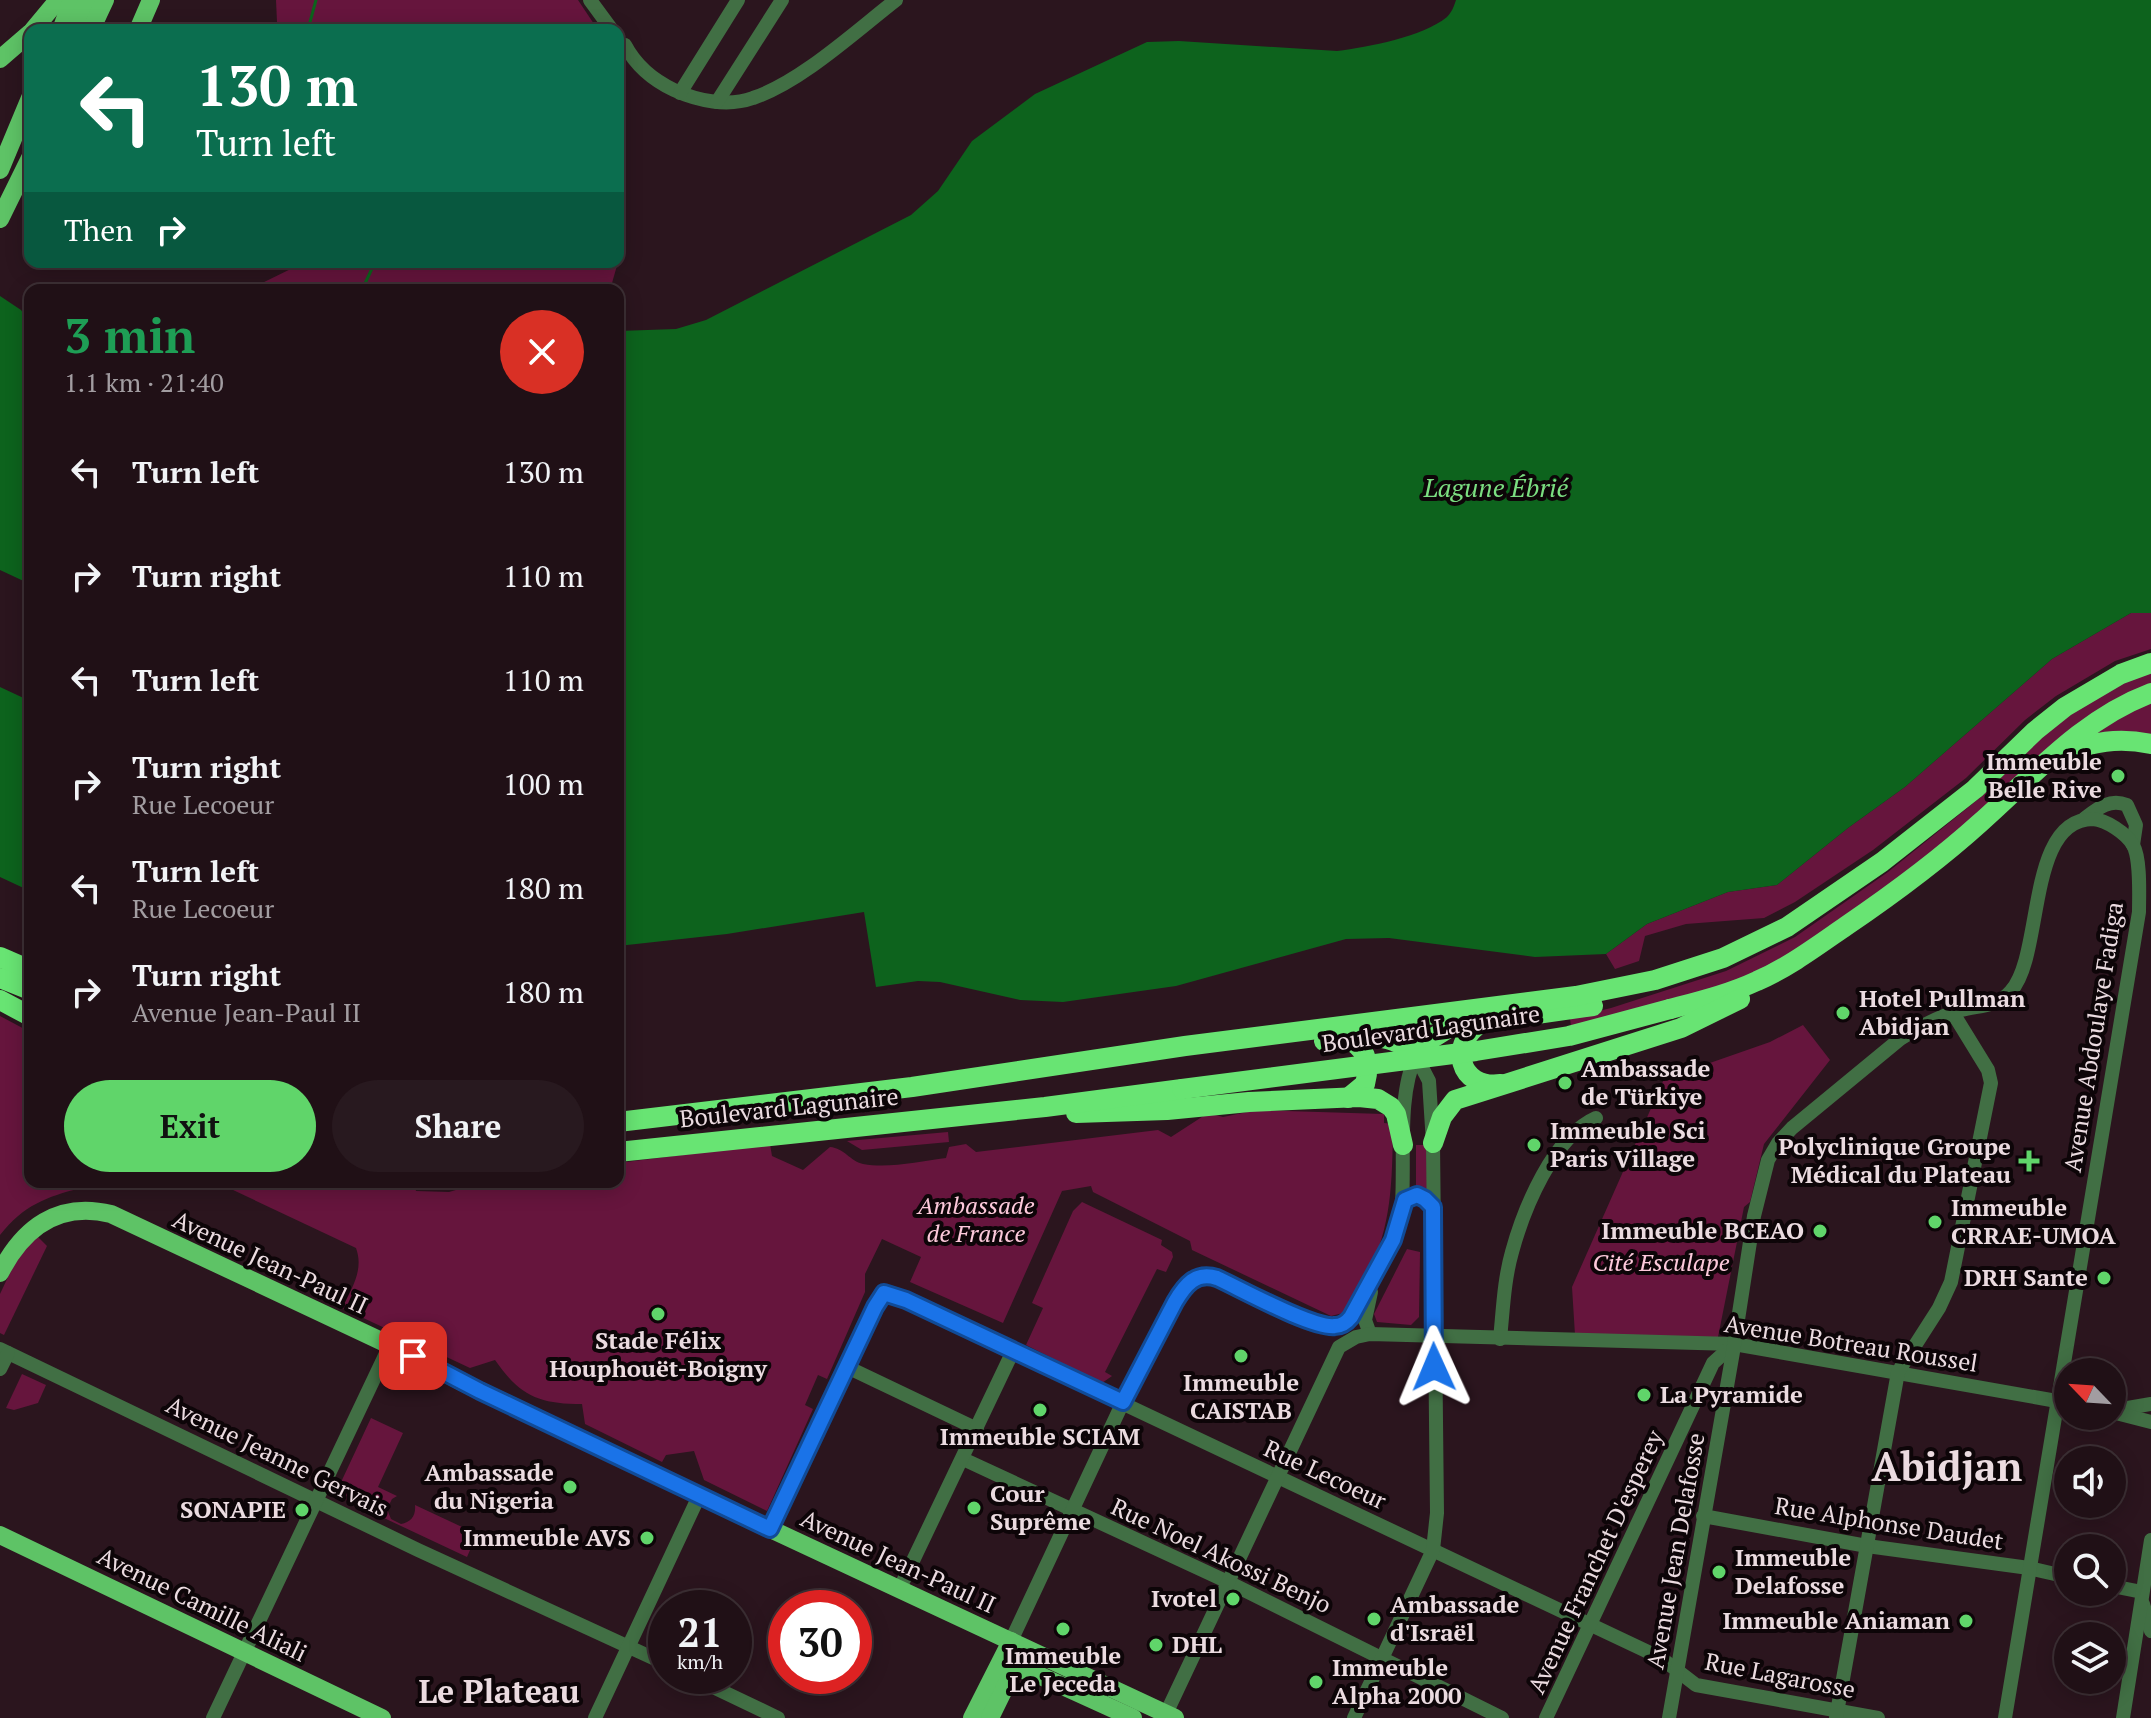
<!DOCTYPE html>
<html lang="en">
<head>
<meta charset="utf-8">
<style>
	body { margin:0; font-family:"PT Serif",serif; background:#28191f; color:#f1f3f6; height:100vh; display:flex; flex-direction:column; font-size:30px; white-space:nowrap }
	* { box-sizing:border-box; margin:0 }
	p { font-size:26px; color:#a29da1 }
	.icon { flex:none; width:44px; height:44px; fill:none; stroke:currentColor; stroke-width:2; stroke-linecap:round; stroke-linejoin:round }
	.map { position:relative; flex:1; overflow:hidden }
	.sheet { position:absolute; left:24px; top:284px; width:600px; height:904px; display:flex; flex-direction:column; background:#201016; border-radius:16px; box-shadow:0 4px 20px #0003,0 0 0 2px #3d3035 }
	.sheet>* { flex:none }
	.top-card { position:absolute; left:24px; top:24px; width:600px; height:244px; border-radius:16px; box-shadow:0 4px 20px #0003,0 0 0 2px #3d3035; background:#0b6e4f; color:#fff; overflow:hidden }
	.needle { width:52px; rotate:295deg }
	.controls { position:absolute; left:2054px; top:1358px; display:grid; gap:16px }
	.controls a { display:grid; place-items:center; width:72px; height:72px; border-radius:50%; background:#201016; box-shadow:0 4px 20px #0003,0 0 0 2px #3d3035; font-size:40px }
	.speed { position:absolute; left:648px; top:1590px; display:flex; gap:16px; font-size:40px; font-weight:700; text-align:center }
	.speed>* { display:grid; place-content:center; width:104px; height:104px; border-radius:50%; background:#201016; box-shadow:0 4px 20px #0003,0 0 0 2px #3d3035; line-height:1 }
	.speed small { font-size:20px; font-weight:400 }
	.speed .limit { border:12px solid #d22; background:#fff; color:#111 }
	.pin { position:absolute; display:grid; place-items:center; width:68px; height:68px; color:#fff; margin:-34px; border-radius:16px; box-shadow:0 4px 12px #0006 }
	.me { position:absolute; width:88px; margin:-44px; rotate:359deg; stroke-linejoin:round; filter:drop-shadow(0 0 6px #0008) }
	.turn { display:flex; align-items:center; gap:28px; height:168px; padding:0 40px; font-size:36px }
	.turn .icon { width:104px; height:104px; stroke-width:2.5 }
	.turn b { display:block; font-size:56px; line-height:68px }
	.then { display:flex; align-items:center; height:76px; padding:0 40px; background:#0003; gap:16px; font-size:30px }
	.round { display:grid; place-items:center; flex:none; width:84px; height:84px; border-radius:42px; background:#28191f }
	.summary { display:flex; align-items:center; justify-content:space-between; height:136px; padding:0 40px }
	h1 { font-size:48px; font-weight:800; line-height:60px; color:#1e9e55 }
	.primary-button { display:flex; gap:16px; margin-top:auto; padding:16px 40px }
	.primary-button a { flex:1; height:92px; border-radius:48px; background:#60d56a; color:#111; font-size:32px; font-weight:800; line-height:92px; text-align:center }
	.primary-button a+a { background:#28191f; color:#f1f3f6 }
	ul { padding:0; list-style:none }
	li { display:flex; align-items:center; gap:24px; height:104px; padding:0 40px }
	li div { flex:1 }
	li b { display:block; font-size:30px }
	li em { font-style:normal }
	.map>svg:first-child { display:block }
	.green { fill:#66153d }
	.water { fill:#0d631d }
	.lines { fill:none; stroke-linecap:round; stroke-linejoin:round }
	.stream { stroke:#0d631d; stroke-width:3 }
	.minor { stroke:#416f44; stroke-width:14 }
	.major { stroke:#5ec366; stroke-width:18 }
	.highway { stroke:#68e473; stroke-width:20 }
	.major-bridge { stroke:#5ec366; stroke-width:18 }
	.highway-bridge { stroke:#68e473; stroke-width:20 }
	.route-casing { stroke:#114b97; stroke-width:20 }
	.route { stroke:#1a73e8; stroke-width:14 }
	.poi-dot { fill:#60d56a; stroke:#0d0508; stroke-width:3 }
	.labels { text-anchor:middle; stroke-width:8; stroke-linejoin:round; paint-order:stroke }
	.poi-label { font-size:24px; font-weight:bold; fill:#ebdbe0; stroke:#0d0508; text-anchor:start }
	.street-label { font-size:24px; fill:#ebdbe0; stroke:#0d0508 }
	.park-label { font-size:24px; font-style:italic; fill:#fdc9db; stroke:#0d0508 }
	.water-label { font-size:26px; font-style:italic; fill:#7bde81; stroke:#0d0508 }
	.district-label { font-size:32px; font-weight:bold; fill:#ebdbe0; stroke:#0d0508 }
	.town-label { font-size:40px; font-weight:bold; fill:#ebdbe0; stroke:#0d0508 }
</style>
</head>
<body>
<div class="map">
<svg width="2151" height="1718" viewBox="0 0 2151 1718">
	<rect width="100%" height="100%" fill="#2b151e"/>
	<g class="green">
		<polygon points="276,0 578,0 598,30 290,30 277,22"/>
		<polygon points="305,262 618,262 610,290 256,290 256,286"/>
		<polygon points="2131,613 2151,613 2151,649 2115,661 2056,696 2025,720 1966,778 1873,850 1795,902 1764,918 1686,924 1645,936 1639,961 1615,969 1606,954 1647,924 1728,892 1777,885 1848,828 1905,787 2052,659"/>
		<polygon points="2151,669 2151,738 2101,735 1974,817 1896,882 1800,948 1756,972 1720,989 1571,1027 1570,1018 1611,1008 1726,971 1795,937 1888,872 1981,797 2068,712"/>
		<path d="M 0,1016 L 30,1032 L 30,1182 L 79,1182 L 81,1188 C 46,1197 24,1205 0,1235 Z"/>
		<polygon points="1803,1025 1830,1060 1764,1144 1750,1202 1744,1207 1718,1337 1575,1335 1572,1287 1664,1079 1770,1042"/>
		<path d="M 1257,1110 L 1384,1114 L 1384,1123 L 1393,1124 C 1392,1202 1391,1247 1343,1313 L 1331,1316 L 1192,1250 L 1190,1241 L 1093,1192 L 1091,1186 L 1062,1191 L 1003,1323 L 910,1282 L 921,1257 L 882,1239 L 865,1274 L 865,1292 L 827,1379 L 818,1375 L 805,1405 L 813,1409 L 767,1511 L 704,1480 L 694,1451 L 666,1455 L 662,1462 L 585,1424 L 582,1404 C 539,1404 520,1396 495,1360 L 470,1368 L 342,1308 C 352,1288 364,1270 356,1248 L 216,1182 L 394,1182 L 414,1184 L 416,1191 L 449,1192 L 483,1182 L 618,1182 L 618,1163 L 770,1144 L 772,1156 L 803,1170 L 830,1147 C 844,1148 850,1161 863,1164 C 889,1169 920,1161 946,1158 L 949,1147 L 966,1144 L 976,1152 L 1158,1130 L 1171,1137 L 1208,1113 L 1223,1117 Z"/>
		<polygon points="948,1132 949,1142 862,1150 847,1141"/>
		<rect x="1416" y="1145" width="11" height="48"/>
		<polygon points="1082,1202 1162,1240 1161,1245 1172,1252 1173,1257 1166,1272 1157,1269 1105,1372 1112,1376 1102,1383 1026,1345 1043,1308 1032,1303 1073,1211"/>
		<polygon points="37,1236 47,1246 4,1335 0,1333 0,1294 16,1260"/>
		<polygon points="1407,1249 1420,1252 1419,1317 1411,1325 1377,1322 1374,1314"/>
		<polygon points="22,1374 46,1385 38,1403 14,1410 6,1408"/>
		<path d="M 371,1418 L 403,1433 L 378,1487 L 397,1496 L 392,1499 L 387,1509 L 391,1519 L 401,1524 C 411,1522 416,1516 415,1505 L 477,1534 L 467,1557 L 335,1495 Z"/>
	</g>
	<g class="water">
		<path d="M 1456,0 L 2151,0 L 2151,613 L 2131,613 L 2052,659 L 1905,787 L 1848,828 L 1777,885 L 1728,892 L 1647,924 L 1606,954 L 1535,957 L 1389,938 L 1346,939 L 1176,986 L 1063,1002 L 1020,1000 L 940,982 L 918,981 L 876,987 L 864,912 L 727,934 L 618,946 L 618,331 L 676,329 L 706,320 L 911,215 L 938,191 L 972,141 L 1035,94 L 1147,42 L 1179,41 L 1337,51 C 1369,47 1422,37 1447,17 C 1452,12 1454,6 1456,0 Z"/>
		<polygon points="0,296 21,310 30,323 30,584 0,570"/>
		<polygon points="0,687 30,701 30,891 0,877"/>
	</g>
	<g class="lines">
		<g class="stream">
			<polyline points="312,30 310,22 316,0"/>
			<polyline points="362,290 375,262"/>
		</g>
		<g class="minor">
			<polyline points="590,0 612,30"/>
			<path d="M 625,45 C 636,66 653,80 674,90 C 698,101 728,107 753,98 C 801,82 856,31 896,0"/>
			<polyline points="680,93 738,0"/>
			<polyline points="717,102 782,0"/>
			<path d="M 2084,819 C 2097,809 2109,798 2127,805 L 2136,825 L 2133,845"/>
			<path d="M 1402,1205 C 1410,1190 1424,1196 1433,1207"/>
			<polyline points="1370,1334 1365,1320 1371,1292"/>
			<path d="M 1500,1339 C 1503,1310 1504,1280 1512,1252 C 1524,1208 1553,1137 1596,1118"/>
			<polyline points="0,1349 418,1550 666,1664"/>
			<polyline points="847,1367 977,1429"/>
			<polyline points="0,1369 8,1353"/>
			<polyline points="2116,1410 2151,1404"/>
			<polyline points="2112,1412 2151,1422"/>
			<polyline points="963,1459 1228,1582 1502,1718"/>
			<polyline points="1703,1516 1867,1546 2029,1568 2068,1577"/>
			<polyline points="770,1529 875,1307 884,1293 891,1294 1661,1658 1696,1685 1878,1718"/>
			<polyline points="2112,1586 2142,1592"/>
			<polyline points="899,1590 1013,1351"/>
			<polyline points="2143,1604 2151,1631"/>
			<path d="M 1011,1641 L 1123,1402 L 1183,1288 L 1192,1280 L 1206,1275 L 1318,1324 L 1338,1326 C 1353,1320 1359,1303 1368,1289 C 1383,1262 1399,1234 1402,1203 C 1405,1160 1397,1095 1416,1056"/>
			<polyline points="690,1676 778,1718"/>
			<polyline points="213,1718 390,1345"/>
			<polyline points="595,1718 699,1496"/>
			<polyline points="1164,1718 1339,1347 1356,1337 1370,1334 1734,1344 2068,1403"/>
			<polyline points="1354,1718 1433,1550 1437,1513 1433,1143 1429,1081 1416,1056"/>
			<polyline points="1546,1718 1713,1363 1734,1344"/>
			<path d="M 1669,1718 L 1733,1352 L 1754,1216 L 1768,1160 L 1778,1143 L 1792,1128 L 1900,1039 C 1919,1027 1940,1016 1961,1010 C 1980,1005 1997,1007 2011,991 C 2044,955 2026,819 2093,819 C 2106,820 2126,833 2133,845 C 2141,859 2139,895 2139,912 L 2005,1718"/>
			<polyline points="1836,1718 1898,1372 1939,1308 1951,1282 1991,1083 1988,1070 1953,1013"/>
			<polyline points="2123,1718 2151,1540"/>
		</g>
		<g class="major">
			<polyline points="33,30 58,0"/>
			<polyline points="61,30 72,0"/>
			<polyline points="73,30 88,0"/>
			<polyline points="91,30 105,0"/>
			<polyline points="138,30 151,0"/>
			<polyline points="0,59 30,33"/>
			<polyline points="0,219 30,158"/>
			<path d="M 0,1273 C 23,1228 58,1201 111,1214 L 413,1356 L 464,1383 L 721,1506 L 1175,1718"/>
			<polyline points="0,1535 382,1718"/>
			<polyline points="1017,1669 1032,1672 1133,1718"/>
			<polyline points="972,1718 1011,1641"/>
			<polyline points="990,1718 1010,1677 1017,1669"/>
		</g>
		<g class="highway">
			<path d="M 2062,753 C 2093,742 2118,737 2151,744"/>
			<polyline points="0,957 30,970"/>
			<polyline points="0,978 30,990"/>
			<polyline points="0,1000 30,1016"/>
			<path d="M 1670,1009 C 1700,1001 1729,994 1757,981 C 1789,967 1817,946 1846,926 C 1893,894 1939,860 1981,822 C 2035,774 2082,719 2151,693"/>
			<path d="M 1484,1021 C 1446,1043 1459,1090 1501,1084"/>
			<path d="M 1345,1038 C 1366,1047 1371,1062 1365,1084 L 1348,1098"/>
			<path d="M 1324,1041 C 1355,1037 1392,1029 1416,1056 L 1428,1041 L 1452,1026 L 1593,1006"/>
			<polyline points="1076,1113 1167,1110 1249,1102 1359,1097 1378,1099 1391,1107 1396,1114 1403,1145"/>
			<polyline points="618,1122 912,1087 1185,1046 1576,996 1655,980 1723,958 1787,927 1882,862 1975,789 2035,731 2065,707 2121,674 2151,663"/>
			<polyline points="1433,1143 1442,1117 1455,1100 1681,1028 1740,999"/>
			<polyline points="618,1152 1045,1107 1182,1089"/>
		</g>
		<polyline class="major-bridge" points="0,170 30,98"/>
		<polyline class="highway-bridge" points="1182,1089 1476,1051 1569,1036 1670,1009"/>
	</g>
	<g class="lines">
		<g class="route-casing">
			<path id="route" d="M 413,1356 L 480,1391 L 770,1529 L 875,1307 L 884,1293 L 906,1300 L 1123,1402 L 1175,1302 C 1185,1285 1196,1271 1217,1278 C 1241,1289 1313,1329 1335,1326 C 1342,1326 1347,1322 1351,1317 L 1393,1240 L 1405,1200 L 1417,1195 L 1425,1199 L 1433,1207 L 1434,1367"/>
		</g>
		<use href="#route" class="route"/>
	</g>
	<g class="poi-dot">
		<circle cx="2118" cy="776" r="8"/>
		<circle cx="1843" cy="1013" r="8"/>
		<circle cx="1565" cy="1083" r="8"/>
		<circle cx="1534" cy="1145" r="8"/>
		<path d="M2025 1149h8v8h8v8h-8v8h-8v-8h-8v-8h8z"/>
		<circle cx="1935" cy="1222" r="8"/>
		<circle cx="1820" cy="1231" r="8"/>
		<circle cx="2104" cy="1278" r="8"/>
		<circle cx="658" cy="1314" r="8"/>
		<circle cx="1241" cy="1356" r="8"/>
		<circle cx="1644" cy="1395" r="8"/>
		<circle cx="1040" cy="1410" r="8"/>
		<circle cx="570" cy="1487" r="8"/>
		<circle cx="974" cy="1508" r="8"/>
		<circle cx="302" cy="1510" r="8"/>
		<circle cx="647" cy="1538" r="8"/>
		<circle cx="1719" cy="1572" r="8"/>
		<circle cx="1233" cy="1599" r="8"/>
		<circle cx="1374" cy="1619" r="8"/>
		<circle cx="1966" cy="1621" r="8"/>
		<circle cx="1063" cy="1629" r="8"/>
		<circle cx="1156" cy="1645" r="8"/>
		<circle cx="1316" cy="1682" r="8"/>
	</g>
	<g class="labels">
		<g class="poi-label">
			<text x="2102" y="770" text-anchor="end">Immeuble<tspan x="2102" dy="28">Belle Rive</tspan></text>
			<text x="1859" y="1007">Hotel Pullman<tspan x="1859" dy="28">Abidjan</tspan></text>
			<text x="1581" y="1077">Ambassade<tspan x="1581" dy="28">de Türkiye</tspan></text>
			<text x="1550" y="1139">Immeuble Sci<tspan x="1550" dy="28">Paris Village</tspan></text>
			<text x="2011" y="1155" text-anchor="end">Polyclinique Groupe<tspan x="2011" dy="28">Médical du Plateau</tspan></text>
			<text x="1951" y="1216">Immeuble<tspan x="1951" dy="28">CRRAE-UMOA</tspan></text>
			<text x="1804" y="1239" text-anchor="end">Immeuble BCEAO</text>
			<text x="2088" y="1286" text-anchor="end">DRH Sante</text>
			<text x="658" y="1349" text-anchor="middle">Stade Félix<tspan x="658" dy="28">Houphouët-Boigny</tspan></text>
			<text x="1241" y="1391" text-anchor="middle">Immeuble<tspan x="1241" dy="28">CAISTAB</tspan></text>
			<text x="1660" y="1403">La Pyramide</text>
			<text x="1040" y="1445" text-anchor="middle">Immeuble SCIAM</text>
			<text x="554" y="1481" text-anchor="end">Ambassade<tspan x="554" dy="28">du Nigeria</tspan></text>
			<text x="990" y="1502">Cour<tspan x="990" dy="28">Suprême</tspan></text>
			<text x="286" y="1518" text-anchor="end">SONAPIE</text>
			<text x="631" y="1546" text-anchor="end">Immeuble AVS</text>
			<text x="1735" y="1566">Immeuble<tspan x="1735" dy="28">Delafosse</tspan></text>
			<text x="1217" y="1607" text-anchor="end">Ivotel</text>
			<text x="1390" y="1613">Ambassade<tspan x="1390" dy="28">d'Israël</tspan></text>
			<text x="1950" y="1629" text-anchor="end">Immeuble Aniaman</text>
			<text x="1172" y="1653">DHL</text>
			<text x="1063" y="1664" text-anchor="middle">Immeuble<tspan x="1063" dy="28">Le Jeceda</tspan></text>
			<text x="1332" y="1676">Immeuble<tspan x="1332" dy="28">Alpha 2000</tspan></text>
		</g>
		<g class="street-label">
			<text transform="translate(1431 1029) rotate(-8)" y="8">Boulevard Lagunaire</text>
			<text transform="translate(2094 1037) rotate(-81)" y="8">Avenue Abdoulaye Fadiga</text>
			<text transform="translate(789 1108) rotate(-6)" y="8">Boulevard Lagunaire</text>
			<text transform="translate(270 1263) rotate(25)" y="8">Avenue Jean-Paul II</text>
			<text transform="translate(1851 1344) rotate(9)" y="8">Avenue Botreau Roussel</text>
			<text transform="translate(277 1457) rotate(26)" y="8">Avenue Jeanne Gervais</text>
			<text transform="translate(1325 1475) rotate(25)" y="8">Rue Lecoeur</text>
			<text transform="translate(1889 1524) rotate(9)" y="8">Rue Alphonse Daudet</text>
			<text transform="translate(1676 1551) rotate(-80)" y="8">Avenue Jean Delafosse</text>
			<text transform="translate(1221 1556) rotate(25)" y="8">Rue Noel Akossi Benjo</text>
			<text transform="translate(898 1562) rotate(25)" y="8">Avenue Jean-Paul II</text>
			<text transform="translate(1596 1562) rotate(-65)" y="8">Avenue Franchet D'esperey</text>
			<text transform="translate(202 1605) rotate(26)" y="8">Avenue Camille Aliali</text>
			<text transform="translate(1780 1676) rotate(11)" y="8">Rue Lagarosse</text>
		</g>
		<g class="park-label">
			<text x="976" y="1214">Ambassade<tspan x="976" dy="28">de France</tspan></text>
			<text x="1661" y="1271">Cité Esculape</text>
		</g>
		<g class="water-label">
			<text x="1496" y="497">Lagune Ébrié</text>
		</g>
		<g class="district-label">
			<text x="499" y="1703">Le Plateau</text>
		</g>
		<g class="town-label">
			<text x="1947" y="1481">Abidjan</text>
		</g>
	</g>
</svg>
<div class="controls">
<a><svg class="needle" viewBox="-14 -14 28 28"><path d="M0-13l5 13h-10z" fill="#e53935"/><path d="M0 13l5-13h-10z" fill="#a29da1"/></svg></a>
<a><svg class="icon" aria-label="sound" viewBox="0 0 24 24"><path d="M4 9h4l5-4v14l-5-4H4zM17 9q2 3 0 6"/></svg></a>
<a><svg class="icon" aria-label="search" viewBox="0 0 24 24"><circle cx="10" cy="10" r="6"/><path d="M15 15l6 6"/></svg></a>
<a><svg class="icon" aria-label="layers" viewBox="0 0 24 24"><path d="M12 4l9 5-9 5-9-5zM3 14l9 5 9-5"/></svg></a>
</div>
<div class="speed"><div>21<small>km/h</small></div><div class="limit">30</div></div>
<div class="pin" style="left:413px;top:1356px;background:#d93025"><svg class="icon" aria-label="arrive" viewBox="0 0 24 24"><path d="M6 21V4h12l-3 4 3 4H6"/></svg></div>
<svg class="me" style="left:1434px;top:1367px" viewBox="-20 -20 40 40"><path d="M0-17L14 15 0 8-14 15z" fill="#1a73e8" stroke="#fff" stroke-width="4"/></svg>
<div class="top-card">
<div class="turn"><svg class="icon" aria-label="left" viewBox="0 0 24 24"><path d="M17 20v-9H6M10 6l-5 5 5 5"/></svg><div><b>130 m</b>Turn left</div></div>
<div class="then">Then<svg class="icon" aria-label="right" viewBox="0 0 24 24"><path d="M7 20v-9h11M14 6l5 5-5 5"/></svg></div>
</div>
<section class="sheet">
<div class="summary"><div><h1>3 min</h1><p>1.1 km · 21:40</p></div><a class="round" style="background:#d93025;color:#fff"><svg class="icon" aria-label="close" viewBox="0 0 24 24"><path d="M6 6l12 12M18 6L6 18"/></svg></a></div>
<ul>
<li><svg class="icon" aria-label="left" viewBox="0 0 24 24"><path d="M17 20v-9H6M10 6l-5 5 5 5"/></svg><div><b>Turn left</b></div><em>130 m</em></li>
<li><svg class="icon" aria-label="right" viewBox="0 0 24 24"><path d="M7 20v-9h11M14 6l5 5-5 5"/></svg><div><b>Turn right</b></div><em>110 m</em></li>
<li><svg class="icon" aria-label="left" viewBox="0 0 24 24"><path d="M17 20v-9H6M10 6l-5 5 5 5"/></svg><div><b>Turn left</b></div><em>110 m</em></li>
<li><svg class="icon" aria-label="right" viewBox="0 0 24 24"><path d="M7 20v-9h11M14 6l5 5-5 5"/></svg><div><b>Turn right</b><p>Rue Lecoeur</p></div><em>100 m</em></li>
<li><svg class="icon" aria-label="left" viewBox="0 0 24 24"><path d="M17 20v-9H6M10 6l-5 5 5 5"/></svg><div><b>Turn left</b><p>Rue Lecoeur</p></div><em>180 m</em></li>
<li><svg class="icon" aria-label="right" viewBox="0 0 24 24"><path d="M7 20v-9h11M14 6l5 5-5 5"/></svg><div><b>Turn right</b><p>Avenue Jean-Paul II</p></div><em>180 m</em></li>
</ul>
<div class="primary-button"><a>Exit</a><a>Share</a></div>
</section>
</div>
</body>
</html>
